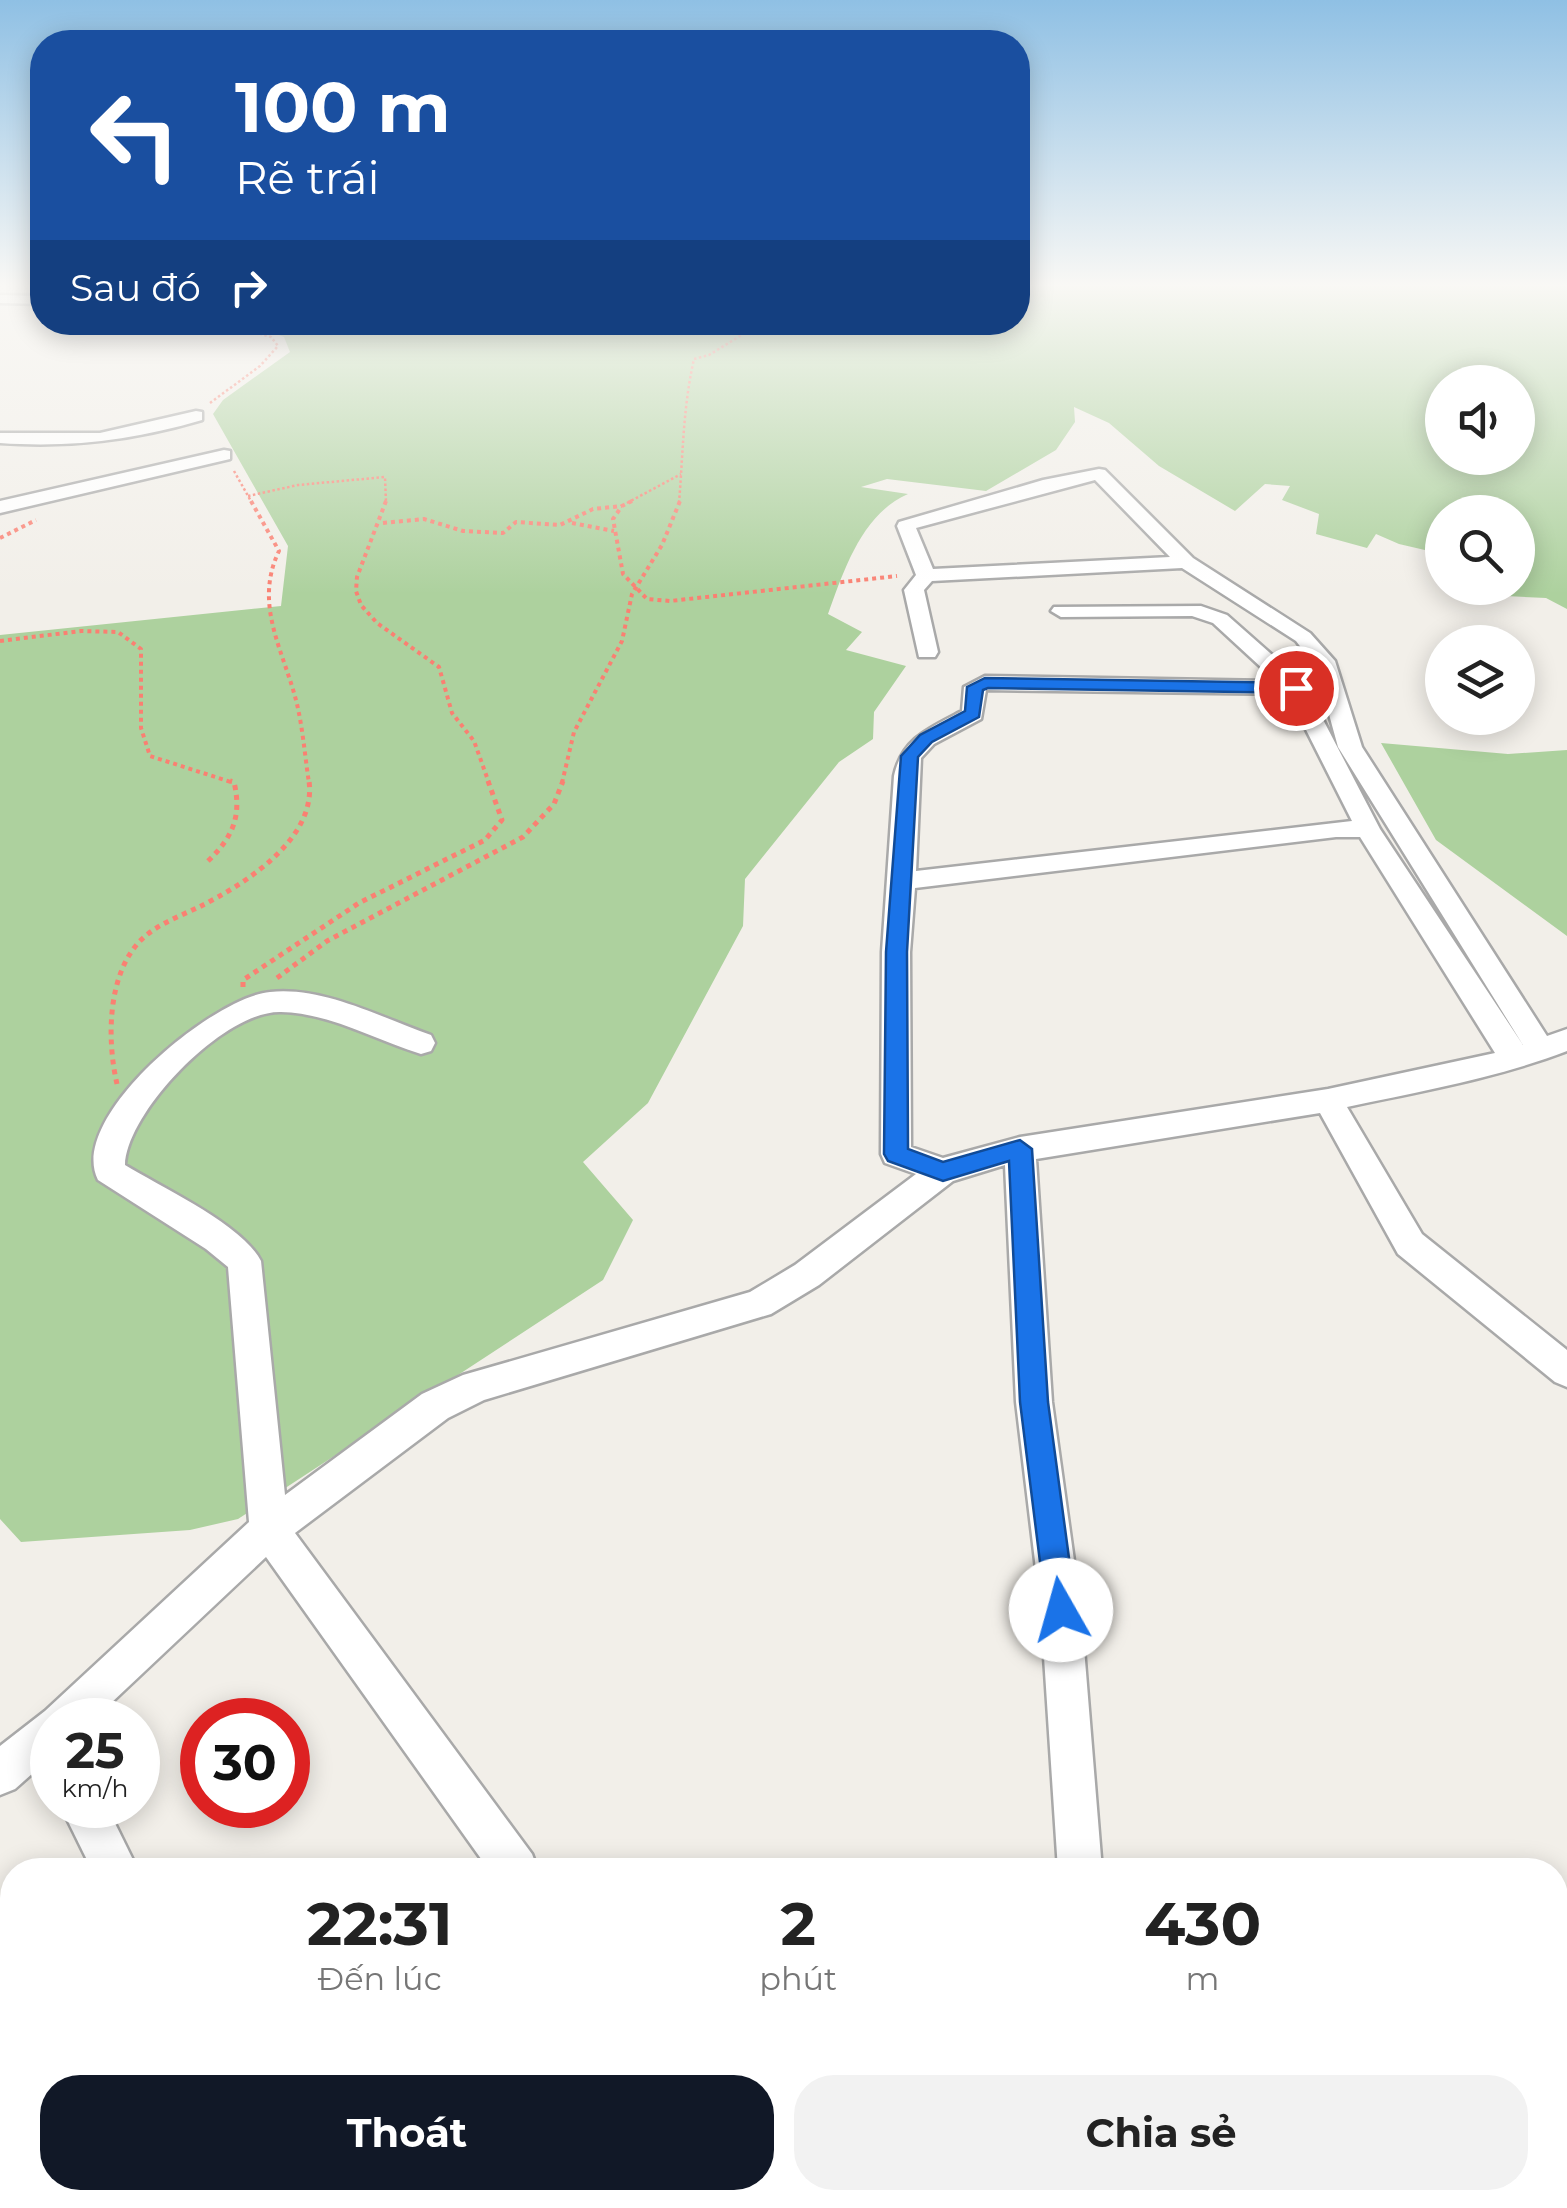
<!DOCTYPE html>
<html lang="vi">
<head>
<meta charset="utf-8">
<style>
	body { margin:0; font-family:Montserrat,sans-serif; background:#f2f2f2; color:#222; height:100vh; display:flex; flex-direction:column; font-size:38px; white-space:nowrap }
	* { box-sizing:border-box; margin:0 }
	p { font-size:32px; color:#767676 }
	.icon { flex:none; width:55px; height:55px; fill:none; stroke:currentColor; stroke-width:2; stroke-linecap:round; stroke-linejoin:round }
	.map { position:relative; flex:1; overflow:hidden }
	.details { position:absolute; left:0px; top:1858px; width:1568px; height:352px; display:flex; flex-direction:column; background:#fff; border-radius:40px 40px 0 0; box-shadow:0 5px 25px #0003 }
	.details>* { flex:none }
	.hud { position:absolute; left:30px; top:30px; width:1000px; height:305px; border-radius:40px; box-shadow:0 5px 25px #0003; background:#1a4fa0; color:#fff; overflow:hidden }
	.fabs { position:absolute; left:1425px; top:365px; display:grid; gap:20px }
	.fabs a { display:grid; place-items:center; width:110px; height:110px; border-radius:50%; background:#fff; box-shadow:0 5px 25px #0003; font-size:50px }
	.speed { position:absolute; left:30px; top:1698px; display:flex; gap:20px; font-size:50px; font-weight:700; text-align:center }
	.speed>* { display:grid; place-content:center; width:130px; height:130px; border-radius:50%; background:#fff; box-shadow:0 5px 25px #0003; line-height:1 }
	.speed small { font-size:25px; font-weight:400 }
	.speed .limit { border:15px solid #d22; background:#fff; color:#111 }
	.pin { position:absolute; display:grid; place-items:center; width:85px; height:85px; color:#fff; margin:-42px; border:5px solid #fff; border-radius:50%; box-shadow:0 2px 10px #0007 }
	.me { position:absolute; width:110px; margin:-55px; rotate:353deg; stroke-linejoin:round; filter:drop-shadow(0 0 8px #0008) }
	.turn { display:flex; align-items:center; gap:35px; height:210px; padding:0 40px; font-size:45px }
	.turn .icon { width:130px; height:130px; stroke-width:2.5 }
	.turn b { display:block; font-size:70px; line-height:85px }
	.then { display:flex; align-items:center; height:95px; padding:0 40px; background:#0003; gap:20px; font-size:38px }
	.eta { display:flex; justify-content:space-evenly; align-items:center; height:170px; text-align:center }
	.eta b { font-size:60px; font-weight:700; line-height:70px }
	.button { display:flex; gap:20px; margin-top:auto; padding:20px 40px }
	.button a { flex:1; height:115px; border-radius:40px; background:#111827; color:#fff; font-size:40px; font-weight:700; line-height:115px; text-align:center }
	.button a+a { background:#f2f2f2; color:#222 }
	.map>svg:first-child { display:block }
	.forest { fill:#add19e; fill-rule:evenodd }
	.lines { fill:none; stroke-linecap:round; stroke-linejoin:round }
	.street-casing { stroke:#a9a9a9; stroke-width:5 }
	.path-far2 { stroke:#fa8072; stroke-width:2.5; stroke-dasharray:2.5 2.5; stroke-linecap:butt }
	.path-far1 { stroke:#fa8072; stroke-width:4; stroke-dasharray:4 4; stroke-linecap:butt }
	.path { stroke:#fa8072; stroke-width:5; stroke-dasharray:5 5; stroke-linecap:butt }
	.street { fill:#fff; fill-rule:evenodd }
	.route { fill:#1a73e8; stroke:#114b97; stroke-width:2.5 }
</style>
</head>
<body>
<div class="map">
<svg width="1567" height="2208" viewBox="0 0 1567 2208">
	<rect width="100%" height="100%" fill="#f2efe9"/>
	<g class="forest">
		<path d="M 1018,285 L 1567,285 L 1567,609 L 1546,598 L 1506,596 L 1503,588 L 1518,588 L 1518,512 L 1442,512 L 1442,554 L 1399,544 L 1376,534 L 1367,548 L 1316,534 L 1319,514 L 1282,500 L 1290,486 L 1265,484 L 1235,511 L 1159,466 L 1109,423 L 1074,407 L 1075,422 L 1056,450 L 986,491 L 887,479 L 861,487 L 908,494 C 862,514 844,570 828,614 L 862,632 L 846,650 L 906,666 L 874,712 L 873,739 L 839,762 L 745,879 L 743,926 L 648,1103 L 583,1162 L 633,1220 L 603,1280 L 238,1519 L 190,1530 L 21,1542 L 0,1519 L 0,635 L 281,606 L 288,546 L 213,414 L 223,400 L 290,352 L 284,337 L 248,323 L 1018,322 ZM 1442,382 L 1518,382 L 1518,458 L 1442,458 Z"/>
		<polygon points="1381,743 1508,754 1567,750 1567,936 1436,840"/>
	</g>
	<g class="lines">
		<g class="street-casing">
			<g id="street">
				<polygon points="0,295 39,296 42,304 0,303"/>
				<path d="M 196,411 L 202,412 L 202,420 C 134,440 71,448 0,443 L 0,433 L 100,433 Z"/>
				<polygon points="224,450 230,451 230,459 0,513 0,501"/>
				<path d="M 1099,469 L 1105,470 L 1193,558 L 1310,633 L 1335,661 L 1362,747 L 1547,1036 L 1567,1029 L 1567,1051 C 1497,1078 1421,1091 1347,1107 L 1422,1234 L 1567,1350 L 1567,1387 L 1555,1382 L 1398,1254 L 1320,1113 L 1036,1159 L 1052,1402 L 1081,1611 L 1102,1870 L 1058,1870 L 1041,1611 L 1016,1402 L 1005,1165 L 953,1181 L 819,1285 L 771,1314 L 484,1400 L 448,1418 L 295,1533 L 532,1854 L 538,1870 L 489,1870 L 266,1557 L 93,1720 L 52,1720 L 52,1756 L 15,1789 L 0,1795 L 0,1746 L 45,1711 L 249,1522 L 228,1267 L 206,1249 L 98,1180 C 66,1118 213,997 270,992 C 323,986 382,1018 431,1035 L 435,1043 L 431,1051 L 421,1054 C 375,1040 330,1013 281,1012 C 225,1010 127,1111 125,1165 C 161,1187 243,1225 261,1261 L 285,1495 L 422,1394 L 463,1375 L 750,1292 L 795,1265 L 916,1174 L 885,1163 L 881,1154 L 882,952 L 894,776 C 902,738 930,728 962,711 L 964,687 L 985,676 L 1276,681 L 1213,623 L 1192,616 L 1061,617 L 1051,611 L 1054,607 L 1201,606 L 1227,615 L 1304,683 L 1380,829 L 1523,1045 L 1338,747 L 1316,667 L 1296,641 L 1182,568 L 932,581 L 924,590 L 938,652 L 935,657 L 919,657 L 904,590 L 916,575 L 897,526 L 899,522 L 1043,480 ZM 1095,480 L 1170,557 L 933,569 L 916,528 ZM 986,690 L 1288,694 L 1352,821 L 916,871 L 921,758 L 934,744 L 981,719 ZM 1336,837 L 1360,837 L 1495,1053 L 1328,1089 L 1020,1137 L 943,1158 L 911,1147 L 910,952 L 915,888 Z"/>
				<polygon points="60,1805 106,1805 138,1870 92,1870"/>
				<polygon points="1567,1952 1567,2005 1555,2010 1555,1957"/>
				<polygon points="260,2198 311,2198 316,2208 264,2208"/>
				<polygon points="676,2198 728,2198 733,2208 680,2208"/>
				<polygon points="1092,2198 1142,2198 1146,2208 1094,2208"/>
				<polygon points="1373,2198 1427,2198 1423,2208 1368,2208"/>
			</g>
		</g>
		<g class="path-far2">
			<polyline points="210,403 260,366 278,346 271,337 222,322"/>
			<polyline points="234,471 252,503"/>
			<polyline points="248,496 298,485 385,477 386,503"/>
			<polyline points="627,503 681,474"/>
			<path d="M 679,503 C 683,454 683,407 694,359 L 709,355 L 763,322"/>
		</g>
		<g class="path-far1">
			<path d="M 251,501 L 279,551 C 253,605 284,651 297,704 C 303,730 305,757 309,783"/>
			<polyline points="386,501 357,577 356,591 361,605 377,623 439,667 452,713 474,741 489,783"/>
			<polyline points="632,501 622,506 613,519 623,574 647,599 670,601 897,576"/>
			<polyline points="383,523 424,519 463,531 503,533 516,522 560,525 593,509 622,506"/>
			<polyline points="572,523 614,531"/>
			<polyline points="0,538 36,520"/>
			<polyline points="0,641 81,631 118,632 141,649 141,728 150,756 234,783"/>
			<polyline points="562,783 574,732 622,641 632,594 662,545 680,501"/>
		</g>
		<g class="path">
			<path d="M 208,861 C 233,837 242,816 234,782 L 230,781"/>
			<polyline points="277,978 327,941 523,837 554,804 563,781"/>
			<polyline points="243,987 243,980 359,903 485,840 502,820 488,781"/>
			<path d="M 117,1084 C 107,1041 107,977 139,942 C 155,925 178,917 199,907 C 245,884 317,839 309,781"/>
		</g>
		<use href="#street" class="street"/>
	</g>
	<linearGradient id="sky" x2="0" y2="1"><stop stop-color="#8fc0e4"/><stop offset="0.48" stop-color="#f9f8f5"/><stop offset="1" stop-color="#f9f8f5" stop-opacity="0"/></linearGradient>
	<rect width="1567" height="594" fill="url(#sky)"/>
	<polygon class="route" points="985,678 1296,683 1305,688 1296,693 988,688 983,690 979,717 932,742 918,757 907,952 908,1149 943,1162 1020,1140 1032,1149 1048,1402 1076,1610 1072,1621 1061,1626 1050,1621 1046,1610 1020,1402 1009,1161 943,1181 888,1161 884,1154 886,952 901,756 920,735 965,711 967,687"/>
</svg>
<div class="fabs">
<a><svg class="icon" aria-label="sound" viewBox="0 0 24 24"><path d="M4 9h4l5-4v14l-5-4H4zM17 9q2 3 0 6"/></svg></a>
<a><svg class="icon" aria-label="search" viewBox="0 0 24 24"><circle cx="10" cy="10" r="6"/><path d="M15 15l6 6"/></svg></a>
<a><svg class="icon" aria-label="layers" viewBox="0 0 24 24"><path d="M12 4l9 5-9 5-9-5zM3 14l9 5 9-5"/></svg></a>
</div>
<div class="speed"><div>25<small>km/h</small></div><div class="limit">30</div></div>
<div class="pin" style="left:1296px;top:688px;background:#d93025"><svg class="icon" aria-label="arrive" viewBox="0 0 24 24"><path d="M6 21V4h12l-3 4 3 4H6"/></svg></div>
<svg class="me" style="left:1061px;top:1610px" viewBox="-20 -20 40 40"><circle r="19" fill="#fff"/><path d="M0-13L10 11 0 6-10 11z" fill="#1a73e8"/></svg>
<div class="hud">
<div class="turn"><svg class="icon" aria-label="left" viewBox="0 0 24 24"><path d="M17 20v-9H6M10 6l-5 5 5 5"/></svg><div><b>100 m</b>Rẽ trái</div></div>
<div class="then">Sau đó<svg class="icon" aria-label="right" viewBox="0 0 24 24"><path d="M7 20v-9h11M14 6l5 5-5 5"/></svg></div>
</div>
<section class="details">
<div class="eta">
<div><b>22:31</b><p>Đến lúc</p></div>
<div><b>2</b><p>phút</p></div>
<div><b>430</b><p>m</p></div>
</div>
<div class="button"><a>Thoát</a><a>Chia sẻ</a></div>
</section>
</div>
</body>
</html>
